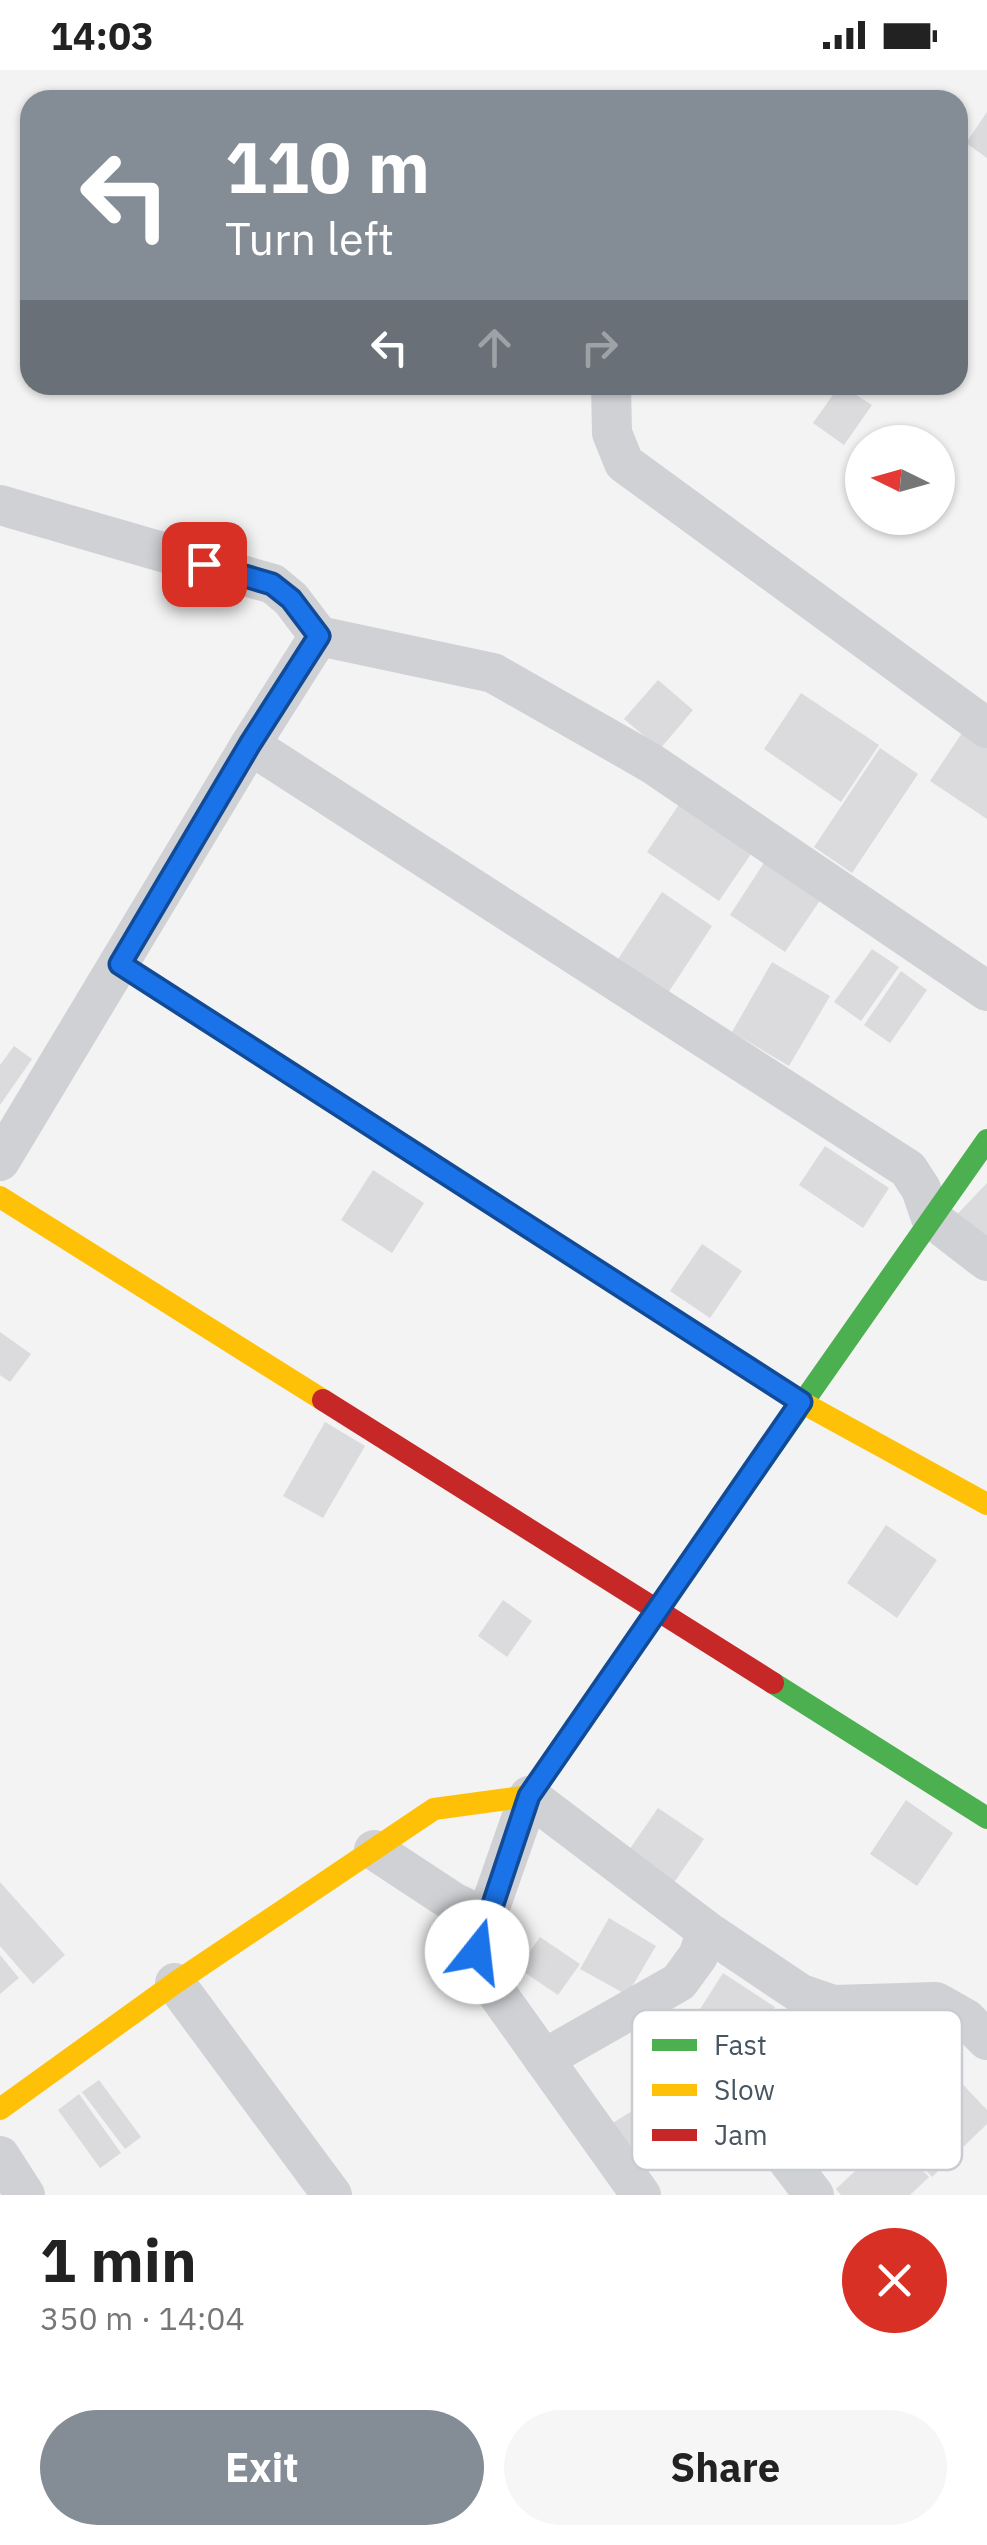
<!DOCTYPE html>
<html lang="en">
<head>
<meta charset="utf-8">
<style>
	body { margin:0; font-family:"IBM Plex Sans",sans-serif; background:#f6f6f6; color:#222; height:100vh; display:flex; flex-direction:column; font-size:38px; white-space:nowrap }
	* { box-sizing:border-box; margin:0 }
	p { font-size:32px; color:#767676 }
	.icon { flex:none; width:55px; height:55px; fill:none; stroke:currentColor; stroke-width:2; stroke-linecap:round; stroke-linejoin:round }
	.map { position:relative; height:2125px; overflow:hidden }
	.side { display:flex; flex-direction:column; background:#fff; flex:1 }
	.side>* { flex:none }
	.top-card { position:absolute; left:20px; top:20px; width:948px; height:305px; border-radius:30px; box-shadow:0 2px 8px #0004; background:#848c95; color:#fff; overflow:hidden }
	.needle { width:65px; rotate:275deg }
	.tools { position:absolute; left:845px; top:355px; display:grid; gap:20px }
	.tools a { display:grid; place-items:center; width:110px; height:110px; border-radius:50%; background:#fff; box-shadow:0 2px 8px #0004; font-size:50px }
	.pin { position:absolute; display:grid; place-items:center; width:85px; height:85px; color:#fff; margin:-42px; border-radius:20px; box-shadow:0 5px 15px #0006 }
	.me { position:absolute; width:110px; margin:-55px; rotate:16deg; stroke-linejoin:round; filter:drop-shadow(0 0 8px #0008) }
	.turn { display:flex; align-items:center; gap:35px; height:210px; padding:0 40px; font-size:45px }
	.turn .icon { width:130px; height:130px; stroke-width:2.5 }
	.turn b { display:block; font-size:70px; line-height:85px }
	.lanes { display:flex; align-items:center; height:95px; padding:0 40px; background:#0003; justify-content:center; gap:50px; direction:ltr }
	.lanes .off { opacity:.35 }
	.round { display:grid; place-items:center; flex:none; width:105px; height:105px; border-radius:52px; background:#f6f6f6 }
	.head { display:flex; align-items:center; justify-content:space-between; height:170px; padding:0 40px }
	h1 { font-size:60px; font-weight:700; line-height:75px }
	.primary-button { display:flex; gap:20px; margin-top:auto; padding:20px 40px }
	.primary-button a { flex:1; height:115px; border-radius:60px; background:#848c95; color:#fff; font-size:40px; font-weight:700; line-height:115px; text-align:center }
	.primary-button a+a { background:#f6f6f6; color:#222 }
	.status { display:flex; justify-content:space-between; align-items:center; height:70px; padding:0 50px; background:#fff; direction:ltr }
	.status svg { height:28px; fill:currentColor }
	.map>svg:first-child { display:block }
	.building { fill:#dbdbdd }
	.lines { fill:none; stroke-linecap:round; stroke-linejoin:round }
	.street { stroke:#cfd1d4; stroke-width:40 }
	.fast { stroke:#4caf50; stroke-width:22 }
	.slow { stroke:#ffc107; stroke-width:22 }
	.jam { stroke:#c62828; stroke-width:22 }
	.route-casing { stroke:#114b97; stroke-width:25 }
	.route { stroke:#1a73e8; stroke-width:18 }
	.key { fill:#fff; stroke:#c8ccd0; stroke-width:2.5 }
	.key-label { font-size:28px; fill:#485562 }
</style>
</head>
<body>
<div class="status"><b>14:03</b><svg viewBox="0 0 49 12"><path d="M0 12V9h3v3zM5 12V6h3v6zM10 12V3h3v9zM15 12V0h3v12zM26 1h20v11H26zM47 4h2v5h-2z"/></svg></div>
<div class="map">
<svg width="987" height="2125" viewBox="0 0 987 2125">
	<rect width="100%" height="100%" fill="#f4f3f3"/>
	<g class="building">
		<polygon points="987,42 987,88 966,73"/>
		<polygon points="840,315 872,335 844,375 813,353"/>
		<polygon points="658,610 693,640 660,679 624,649"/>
		<polygon points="801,623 879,675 841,732 764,679"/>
		<polygon points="966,657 987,671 987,749 930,711"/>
		<polygon points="880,678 918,704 852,803 814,777"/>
		<polygon points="680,733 753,781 719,831 647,782"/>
		<polygon points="769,785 825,823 785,882 730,845"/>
		<polygon points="662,822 712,856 668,923 618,889"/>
		<polygon points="872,879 899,897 861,951 834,932"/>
		<polygon points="772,892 830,926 789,996 732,962"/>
		<polygon points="901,901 927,920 890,973 864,955"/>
		<polygon points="14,976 32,989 0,1035 0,995"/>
		<polygon points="825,1076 889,1118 863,1158 799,1115"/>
		<polygon points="373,1100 424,1133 392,1183 341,1150"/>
		<polygon points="987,1113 987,1187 946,1156"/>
		<polygon points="702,1174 742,1201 710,1248 670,1221"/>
		<polygon points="0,1262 31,1284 10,1312 0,1305"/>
		<polygon points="325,1352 365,1376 323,1448 283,1426"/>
		<polygon points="886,1455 937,1490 897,1548 847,1513"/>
		<polygon points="503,1530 532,1551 507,1587 478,1566"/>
		<polygon points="906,1730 953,1763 917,1816 870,1784"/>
		<polygon points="658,1738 704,1769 673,1814 627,1783"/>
		<polygon points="0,1812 65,1885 33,1914 0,1876"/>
		<polygon points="609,1848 656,1876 627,1925 580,1899"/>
		<polygon points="540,1867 580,1894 558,1925 518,1898"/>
		<polygon points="0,1885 19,1908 0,1924"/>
		<polygon points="723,1903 775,1937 735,1999 683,1966"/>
		<polygon points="952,2003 987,2040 987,2054 932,2107 890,2062"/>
		<polygon points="99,2010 141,2067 125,2079 82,2022"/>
		<polygon points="79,2024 121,2083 100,2098 58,2040"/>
		<polygon points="632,2041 657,2081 636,2094 611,2054"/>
		<polygon points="891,2067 929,2107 910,2125 841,2125 836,2119"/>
	</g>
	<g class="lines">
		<g class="street">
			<polyline points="611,315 612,363 624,393 987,658"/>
			<polyline points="0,435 273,514 291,529 319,566 250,675 0,1091"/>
			<polyline points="319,566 493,603 651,693 987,921"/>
			<polyline points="250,675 908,1099 921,1119 931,1148 987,1191"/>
			<polyline points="374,1780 453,1832 486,1848"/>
			<polyline points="175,1913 332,2125"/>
			<polyline points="544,1989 679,1912 698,1886 707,1861"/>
			<polyline points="758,2051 814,2125"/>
			<polyline points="0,2086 25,2125"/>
			<polyline points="641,2125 479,1898 480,1866 529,1726 707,1861 801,1924 833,1935 936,1932 966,1949 987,1970"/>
		</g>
		<g class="fast">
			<polyline points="120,894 672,1249"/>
			<polyline points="658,1539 987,1070"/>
			<polyline points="773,1613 987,1748"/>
		</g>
		<g class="slow">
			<polyline points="0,1127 323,1330"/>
			<polyline points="672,1249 801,1332 987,1434"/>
			<polyline points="0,2039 175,1913 434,1739 529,1726 658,1539"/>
		</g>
		<polyline class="jam" points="323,1330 773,1613"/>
	</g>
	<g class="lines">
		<g class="route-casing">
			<polyline id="route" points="204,494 272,514 291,529 319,566 250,674 120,894 801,1332 529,1726 477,1882"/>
		</g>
		<use href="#route" class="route"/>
	</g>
	<rect x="632" y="1940" width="330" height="160" rx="15" class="key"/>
	<rect x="652" y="1969" width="45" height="12" fill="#4caf50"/>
	<rect x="652" y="2014" width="45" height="12" fill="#ffc107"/>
	<rect x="652" y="2059" width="45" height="12" fill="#c62828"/>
	<g class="key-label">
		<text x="714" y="1985">Fast</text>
		<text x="714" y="2030">Slow</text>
		<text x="714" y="2075">Jam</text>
	</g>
</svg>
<div class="tools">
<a><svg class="needle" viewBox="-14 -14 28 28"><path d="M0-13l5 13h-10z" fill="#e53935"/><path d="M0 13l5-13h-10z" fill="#767676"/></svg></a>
</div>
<div class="pin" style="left:204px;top:494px;background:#d93025"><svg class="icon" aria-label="arrive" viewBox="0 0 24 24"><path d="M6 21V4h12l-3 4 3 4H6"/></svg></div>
<svg class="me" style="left:477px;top:1882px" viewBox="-20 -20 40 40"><circle r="19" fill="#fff"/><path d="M0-13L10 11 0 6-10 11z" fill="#1a73e8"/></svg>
<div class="top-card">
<div class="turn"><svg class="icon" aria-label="left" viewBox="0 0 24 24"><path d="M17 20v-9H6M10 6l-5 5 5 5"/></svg><div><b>110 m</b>Turn left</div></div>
<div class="lanes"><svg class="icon" aria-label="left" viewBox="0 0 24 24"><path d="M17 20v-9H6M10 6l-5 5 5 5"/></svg><svg class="icon off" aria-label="ahead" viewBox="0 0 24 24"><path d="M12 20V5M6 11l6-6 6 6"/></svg><svg class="icon off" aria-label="right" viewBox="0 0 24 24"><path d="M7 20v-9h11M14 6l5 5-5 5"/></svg></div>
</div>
</div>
<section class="side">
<div class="head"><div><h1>1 min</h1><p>350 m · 14:04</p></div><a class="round" style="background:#d93025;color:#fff"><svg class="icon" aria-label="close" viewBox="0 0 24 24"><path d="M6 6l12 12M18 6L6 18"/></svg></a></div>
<div class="primary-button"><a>Exit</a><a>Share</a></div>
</section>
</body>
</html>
